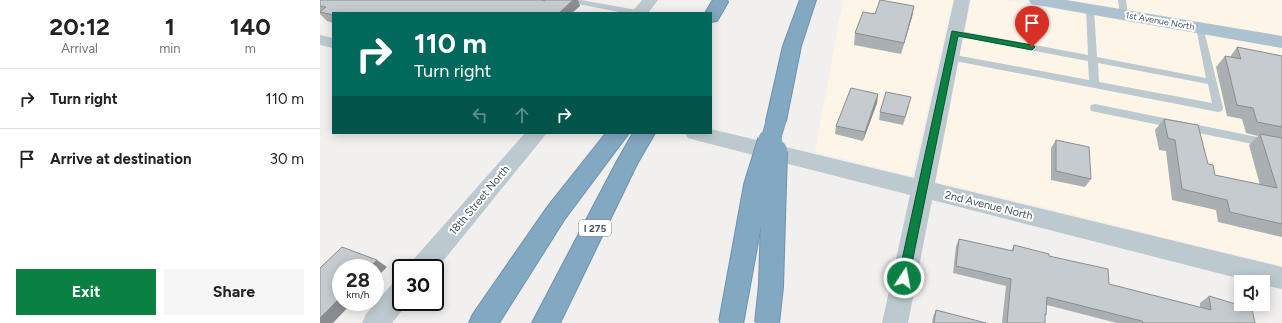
<!DOCTYPE html>
<html lang="en">
<head>
<meta charset="utf-8">
<style>
	body { margin:0; font-family:Figtree,sans-serif; background:#f6f6f6; color:#222; height:100vh; display:flex; flex-direction:column; font-size:15px; white-space:nowrap }
	* { box-sizing:border-box; margin:0 }
	p { font-size:13px; color:#767676 }
	.icon { flex:none; width:22px; height:22px; fill:none; stroke:currentColor; stroke-width:2; stroke-linecap:round; stroke-linejoin:round }
	.map { position:relative; flex:1; overflow:hidden }
	.details { display:flex; flex-direction:column; background:#fff; width:320px }
	.details>* { flex:none }
	.guide { position:absolute; left:12px; top:12px; width:380px; height:122px; border-radius:0px; box-shadow:0 2px 10px #0003; background:#00695c; color:#fff; overflow:hidden }
	.tools { position:absolute; left:914px; top:275px; display:grid; gap:8px }
	.tools a { display:grid; place-items:center; width:36px; height:36px; border-radius:0px; background:#fff; box-shadow:0 2px 10px #0003; font-size:20px }
	.speed { position:absolute; left:12px; top:259px; display:flex; gap:8px; font-size:20px; font-weight:700; text-align:center }
	.speed>* { display:grid; place-content:center; width:52px; height:52px; border-radius:50%; background:#fff; box-shadow:0 2px 10px #0003; line-height:1 }
	.speed small { font-size:10px; font-weight:400 }
	.speed .limit { border:2px solid #111; border-radius:6px; background:#fff; color:#111 }
	.pin { position:absolute; display:grid; place-items:center; width:34px; height:34px; color:#fff; margin:-41px -17px; border-radius:50% 50% 50% 0; rotate:-45deg; box-shadow:0 0 4px #0007 }
	.pin .icon { rotate:45deg }
	.me { position:absolute; width:44px; margin:-22px; rotate:11deg; stroke-linejoin:round; filter:drop-shadow(0 0 3px #0008) }
	.turn { display:flex; align-items:center; gap:14px; height:84px; padding:0 16px; font-size:18px }
	.turn .icon { width:52px; height:52px; stroke-width:2.5 }
	.turn b { display:block; font-size:28px; line-height:34px }
	.lanes { display:flex; align-items:center; height:38px; padding:0 16px; background:#0003; justify-content:center; gap:20px; direction:ltr }
	.lanes .off { opacity:.35 }
	.eta { display:flex; justify-content:space-evenly; align-items:center; height:68px; text-align:center }
	.eta b { font-size:24px; font-weight:700; line-height:28px }
	.primary-button { display:flex; gap:8px; margin-top:auto; padding:8px 16px }
	.primary-button a { flex:1; height:46px; border-radius:0px; background:#0b8043; color:#fff; font-size:16px; font-weight:700; line-height:46px; text-align:center }
	.primary-button a+a { background:#f6f6f6; color:#222 }
	ul { padding:0; list-style:none }
	li { display:flex; align-items:center; gap:12px; height:60px; padding:0 16px; border-top:1px solid #e0e0e0 }
	li div { flex:1 }
	li b { display:block; font-size:15px }
	li em { font-style:normal }
	main { display:flex; flex:1; min-height:0 }
	.map>svg:first-child { display:block }
	.commercial { fill:#fdf5e8 }
	.lines { fill:none; stroke-linecap:round; stroke-linejoin:round }
	.motorway-casing { stroke:#6e93ae; stroke-width:2 }
	.service { fill:#bcc9cf; fill-rule:evenodd }
	.minor { fill:#bcc9cf; fill-rule:evenodd }
	.primary { fill:#adc2d0; fill-rule:evenodd }
	.motorway { fill:#83a8c2; fill-rule:evenodd }
	.motorway-bridge-far1-casing { stroke:#6e93ae; stroke-width:20; stroke-linecap:butt }
	.motorway-bridge-casing { stroke:#6e93ae; stroke-width:26; stroke-linecap:butt }
	.motorway-bridge-far1 { stroke:#83a8c2; stroke-width:19 }
	.motorway-bridge { stroke:#83a8c2; stroke-width:24 }
	.wall { fill:#aaafb2 }
	.shaded-wall { fill:#8b8e91 }
	.building { fill:#c6cbcf; stroke:#8b8e91 }
	.route { fill:#0b8043; stroke:#07532c }
	.labels { text-anchor:middle; stroke-width:4; stroke-linejoin:round; paint-order:stroke }
	.far-street-label { font-size:9px; fill:#46555e; stroke:#fff }
	.shield { fill:#fff; stroke:#7e888e; stroke-width:1 }
	.shield-label { font-size:10px; font-weight:bold; fill:#46555e }
	.street-label { font-size:11px; fill:#46555e; stroke:#fff }
</style>
</head>
<body>
<main>
<section class="details">
<div class="eta">
<div><b>20:12</b><p>Arrival</p></div>
<div><b>1</b><p>min</p></div>
<div><b>140</b><p>m</p></div>
</div>
<ul>
<li><svg class="icon" aria-label="right" viewBox="0 0 24 24"><path d="M7 20v-9h11M14 6l5 5-5 5"/></svg><div><b>Turn right</b></div><em>110 m</em></li>
<li><svg class="icon" aria-label="arrive" viewBox="0 0 24 24"><path d="M6 21V4h12l-3 4 3 4H6"/></svg><div><b>Arrive at destination</b></div><em>30 m</em></li>
</ul>
<div class="primary-button"><a>Exit</a><a>Share</a></div>
</section>
<div class="map">
<svg width="962" height="323" viewBox="0 0 962 323">
	<rect width="100%" height="100%" fill="#f2efef"/>
	<g class="commercial">
		<polygon points="523,0 633,0 592,176 495,152"/>
		<polygon points="651,0 685,0 962,48 962,266 615,181"/>
		<polygon points="749,0 962,0 962,36"/>
	</g>
	<g class="lines">
		<g class="motorway-casing">
			<g id="motorway">
				<polygon points="393,0 407,0 408,2 397,21 391,22 391,13 385,13"/>
				<polygon points="480,0 496,0 481,46 466,121 463,126 456,129 449,126 446,121 463,46"/>
				<polygon points="286,133 309,133 244,220 179,323 149,323 153,314 228,206"/>
				<polygon points="313,133 335,133 317,164 240,323 212,323 296,163"/>
			</g>
		</g>
		<g class="service">
			<polygon points="244,0 261,0 317,10 321,13 304,13 248,2"/>
			<polygon points="798,0 806,0 808,15 807,17 801,17 800,15"/>
			<path d="M 770,6 L 774,9 L 777,57 L 886,78 L 876,28 L 877,26 L 883,26 L 903,108 L 902,111 L 898,112 L 630,60 L 625,57 L 630,54 L 769,80 L 768,61 L 635,36 L 631,33 L 635,30 L 768,55 L 766,9 ZM 778,63 L 888,84 L 892,103 L 779,82 Z"/>
			<polygon points="775,104 962,142 962,150 771,111 770,108 771,105"/>
		</g>
		<g class="minor">
			<polygon points="322,0 338,0 328,13 311,13"/>
			<polygon points="634,0 650,0 615,183 962,267 962,289 943,285 943,282 933,282 612,200 588,323 562,323 590,195 375,140 368,138 365,133 391,133 391,129 594,178"/>
			<polygon points="0,35 13,38 13,48 0,45"/>
			<polygon points="205,133 227,133 115,271 115,268 90,268 93,260"/>
			<polygon points="81,280 81,302 89,302 72,323 42,323 46,314 72,284"/>
		</g>
		<polygon class="primary" points="709,0 746,0 962,36 962,48 717,5 711,4"/>
		<use href="#motorway" class="motorway"/>
		<g class="motorway-bridge-far1-casing">
			<polyline id="motorway-bridge-far1" points="450,142 456,121"/>
		</g>
		<g class="motorway-bridge-casing">
			<g id="motorway-bridge">
				<polyline points="411,323 436,186 450,141"/>
				<polyline points="447,323 451,286 455,151"/>
			</g>
		</g>
		<use href="#motorway-bridge-far1" class="motorway-bridge-far1"/>
		<use href="#motorway-bridge" class="motorway-bridge"/>
	</g>
	<g class="wall">
		<polygon points="0,0 225,1 225,0 258,0 260,6 13,13 13,23 7,21 0,14"/>
		<polygon points="594,6 592,17 581,54 534,45 535,33 555,14"/>
		<polygon points="917,47 962,56 962,237 898,222 896,210 852,200 846,151 839,150 835,130 844,119 888,164 895,175 940,185 929,145 938,136 926,133 922,119 907,116 896,67 905,56 910,57"/>
		<polygon points="558,94 557,103 543,141 515,134 516,126"/>
		<polygon points="589,106 583,125 559,120 560,112"/>
		<polygon points="736,140 771,179 765,187 731,180 731,148"/>
		<polygon points="639,239 691,251 694,245 729,256 789,284 880,307 880,303 889,296 935,323 797,323 727,305 726,315 725,316 725,323 682,323 686,286 633,273 636,246"/>
		<polygon points="616,310 666,323 612,323 613,317"/>
	</g>
	<g class="shaded-wall">
		<polygon points="253,0 258,0 260,6 252,13 239,13"/>
		<polygon points="594,6 592,17 581,54 584,43"/>
		<polygon points="558,94 557,103 543,141 545,132"/>
		<polygon points="57,260 67,267 55,279 55,268 49,268"/>
		<polygon points="21,297 21,302 33,302 13,323 0,323 0,318"/>
	</g>
	<g class="building">
		<polygon points="0,0 221,0 225,1 225,0 253,0 239,13 13,13 13,15 0,12 6,7 0,6"/>
		<polygon points="560,0 594,6 584,43 535,33 543,12 555,14"/>
		<polygon points="917,47 962,56 962,127 937,122 933,108 917,105 905,56 921,59"/>
		<polygon points="531,88 558,94 545,132 516,126"/>
		<polygon points="566,92 591,97 585,117 560,112"/>
		<polygon points="844,119 878,125 888,164 893,165 895,175 957,188 940,134 962,138 962,224 910,212 907,200 862,189 855,140 848,138"/>
		<polygon points="736,140 769,147 771,179 736,171"/>
		<polygon points="639,239 693,251 694,245 729,254 729,256 788,269 789,284 891,310 889,296 932,309 935,323 823,323 822,321 727,297 726,315 725,314 725,323 687,323 691,279 636,266"/>
		<polygon points="22,247 57,260 49,268 21,268 21,297 0,318 0,268"/>
		<polygon points="616,310 666,323 614,323"/>
	</g>
	<polygon class="route" points="632,31 712,45 715,47 712,50 638,36 589,278 587,282 584,283 580,282 578,278"/>
	<g class="labels">
		<g class="far-street-label">
			<text transform="translate(840 21) rotate(10)" y="3">1st Avenue North</text>
		</g>
		<rect class="shield" x="259" y="220" width="32" height="16" rx="3"/>
		<g class="shield-label">
			<text x="275" y="232">I 275</text>
		</g>
		<g class="street-label">
			<text transform="translate(159 200) rotate(-50)" y="4">18th Street North</text>
			<text transform="translate(669 205) rotate(14)" y="4">2nd Avenue North</text>
		</g>
	</g>
</svg>
<div class="tools">
<a><svg class="icon" aria-label="sound" viewBox="0 0 24 24"><path d="M4 9h4l5-4v14l-5-4H4zM17 9q2 3 0 6"/></svg></a>
</div>
<div class="speed"><div>28<small>km/h</small></div><div class="limit">30</div></div>
<div class="pin" style="left:712px;top:47px;background:#d93025"><svg class="icon" aria-label="arrive" viewBox="0 0 24 24"><path d="M6 21V4h12l-3 4 3 4H6"/></svg></div>
<svg class="me" style="left:584px;top:278px" viewBox="-20 -20 40 40"><circle r="17" fill="#0b8043" stroke="#fff" stroke-width="3"/><path d="M0-11L8 9 0 5-8 9z" fill="#fff"/></svg>
<div class="guide">
<div class="turn"><svg class="icon" aria-label="right" viewBox="0 0 24 24"><path d="M7 20v-9h11M14 6l5 5-5 5"/></svg><div><b>110 m</b>Turn right</div></div>
<div class="lanes"><svg class="icon off" aria-label="left" viewBox="0 0 24 24"><path d="M17 20v-9H6M10 6l-5 5 5 5"/></svg><svg class="icon off" aria-label="ahead" viewBox="0 0 24 24"><path d="M12 20V5M6 11l6-6 6 6"/></svg><svg class="icon" aria-label="right" viewBox="0 0 24 24"><path d="M7 20v-9h11M14 6l5 5-5 5"/></svg></div>
</div>
</div>
</main>
</body>
</html>
